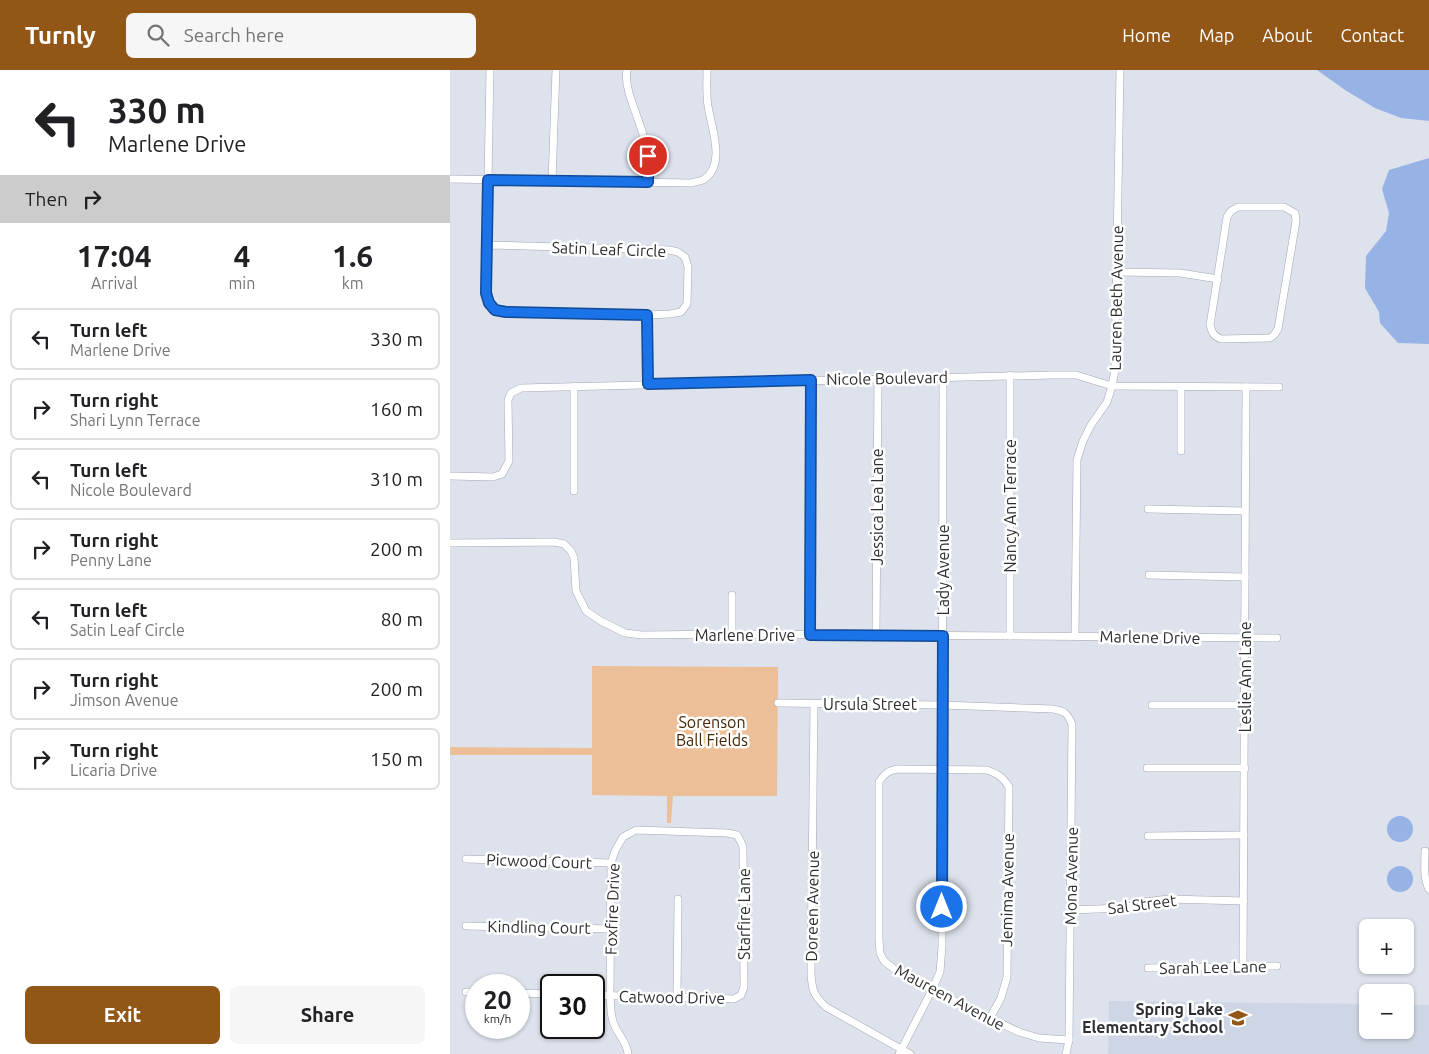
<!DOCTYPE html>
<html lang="en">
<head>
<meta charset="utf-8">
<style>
	body { margin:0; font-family:Ubuntu,sans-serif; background:#f6f6f6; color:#202124; height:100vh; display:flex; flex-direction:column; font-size:19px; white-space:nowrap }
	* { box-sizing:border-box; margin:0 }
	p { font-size:16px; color:#757577 }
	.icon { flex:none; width:28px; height:28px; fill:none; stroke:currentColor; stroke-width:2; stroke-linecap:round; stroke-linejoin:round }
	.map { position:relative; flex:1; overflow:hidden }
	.side { display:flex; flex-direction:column; background:#fff; width:450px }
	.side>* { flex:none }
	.banner { background:#fff; color:#202124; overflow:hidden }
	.tools { position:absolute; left:909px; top:849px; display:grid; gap:10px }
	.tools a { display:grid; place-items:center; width:55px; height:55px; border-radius:8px; background:#fff; box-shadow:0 1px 4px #0004; font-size:25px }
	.speed { position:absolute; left:15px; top:904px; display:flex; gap:10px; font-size:25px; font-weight:700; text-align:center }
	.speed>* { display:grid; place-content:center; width:65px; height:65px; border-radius:50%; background:#fff; box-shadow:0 1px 4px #0004; line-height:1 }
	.speed small { font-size:12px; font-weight:400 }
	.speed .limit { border:2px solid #111; border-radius:8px; background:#fff; color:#111 }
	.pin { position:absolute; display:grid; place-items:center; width:42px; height:42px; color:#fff; margin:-21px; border:2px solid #fff; border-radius:50%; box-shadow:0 1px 5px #0007 }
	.me { position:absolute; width:55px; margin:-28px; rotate:0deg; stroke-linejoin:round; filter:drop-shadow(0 0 4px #0008) }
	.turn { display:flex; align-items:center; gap:18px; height:105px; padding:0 25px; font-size:22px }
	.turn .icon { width:65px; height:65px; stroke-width:2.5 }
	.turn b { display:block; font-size:35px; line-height:42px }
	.then { display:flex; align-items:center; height:48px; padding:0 25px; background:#0003; gap:10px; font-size:19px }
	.eta { display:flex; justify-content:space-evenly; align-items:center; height:85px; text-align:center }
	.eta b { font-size:30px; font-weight:700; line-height:35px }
	.action { display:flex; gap:10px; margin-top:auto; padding:10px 25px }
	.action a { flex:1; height:58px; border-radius:8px; background:#925617; color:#fff; font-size:20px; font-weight:700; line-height:58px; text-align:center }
	.action a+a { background:#f6f6f6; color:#202124 }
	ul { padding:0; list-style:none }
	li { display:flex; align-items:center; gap:15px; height:62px; margin:0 10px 8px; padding:0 15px; border:2px solid #e0e0e0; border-radius:8px }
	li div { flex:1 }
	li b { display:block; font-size:19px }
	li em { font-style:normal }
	header { display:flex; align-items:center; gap:30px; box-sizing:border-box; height:70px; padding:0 25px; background:#925617; color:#fff }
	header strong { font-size:24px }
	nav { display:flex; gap:28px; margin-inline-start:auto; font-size:18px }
	.search { width:350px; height:45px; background:#f6f6f6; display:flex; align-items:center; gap:12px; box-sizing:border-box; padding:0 18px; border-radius:8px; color:#757577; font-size:19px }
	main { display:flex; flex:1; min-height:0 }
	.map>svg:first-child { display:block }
	.built { fill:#ced6e5 }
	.green { fill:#edbf98 }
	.water { fill:#97b3e6 }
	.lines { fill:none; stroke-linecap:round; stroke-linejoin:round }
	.minor-casing { stroke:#a3a8b1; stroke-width:8 }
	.minor { stroke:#fff; stroke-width:7 }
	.route-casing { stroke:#114b97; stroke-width:12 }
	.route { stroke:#1a73e8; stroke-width:9 }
	.labels { text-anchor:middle; stroke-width:5; stroke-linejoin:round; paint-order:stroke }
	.street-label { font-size:16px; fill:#2c2e31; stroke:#fff }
	.park-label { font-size:16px; fill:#482706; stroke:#fff }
	.poi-label { font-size:16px; font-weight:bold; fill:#2c2e31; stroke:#fff; text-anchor:end }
</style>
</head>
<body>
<header>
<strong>Turnly</strong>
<div class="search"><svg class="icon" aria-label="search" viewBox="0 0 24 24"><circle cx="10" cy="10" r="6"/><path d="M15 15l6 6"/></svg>Search here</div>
<nav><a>Home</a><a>Map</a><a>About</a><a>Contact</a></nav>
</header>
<main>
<section class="side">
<div class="banner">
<div class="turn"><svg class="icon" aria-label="left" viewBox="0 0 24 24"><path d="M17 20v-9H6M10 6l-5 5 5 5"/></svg><div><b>330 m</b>Marlene Drive</div></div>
<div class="then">Then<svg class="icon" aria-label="right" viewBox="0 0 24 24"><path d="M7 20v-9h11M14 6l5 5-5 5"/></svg></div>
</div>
<div class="eta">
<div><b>17:04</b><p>Arrival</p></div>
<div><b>4</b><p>min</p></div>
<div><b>1.6</b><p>km</p></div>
</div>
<ul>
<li><svg class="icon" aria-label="left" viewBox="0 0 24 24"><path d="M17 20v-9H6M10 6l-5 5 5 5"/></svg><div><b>Turn left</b><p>Marlene Drive</p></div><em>330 m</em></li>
<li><svg class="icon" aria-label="right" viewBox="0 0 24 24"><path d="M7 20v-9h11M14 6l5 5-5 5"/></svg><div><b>Turn right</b><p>Shari Lynn Terrace</p></div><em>160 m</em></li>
<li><svg class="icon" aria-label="left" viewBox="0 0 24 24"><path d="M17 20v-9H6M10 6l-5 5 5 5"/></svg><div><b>Turn left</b><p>Nicole Boulevard</p></div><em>310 m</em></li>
<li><svg class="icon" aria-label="right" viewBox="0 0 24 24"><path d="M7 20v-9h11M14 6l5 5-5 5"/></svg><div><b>Turn right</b><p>Penny Lane</p></div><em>200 m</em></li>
<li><svg class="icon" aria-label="left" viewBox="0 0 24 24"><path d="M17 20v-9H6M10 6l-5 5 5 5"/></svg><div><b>Turn left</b><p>Satin Leaf Circle</p></div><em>80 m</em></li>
<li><svg class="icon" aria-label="right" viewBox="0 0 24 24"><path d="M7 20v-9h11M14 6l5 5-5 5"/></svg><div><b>Turn right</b><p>Jimson Avenue</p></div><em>200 m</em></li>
<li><svg class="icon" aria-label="right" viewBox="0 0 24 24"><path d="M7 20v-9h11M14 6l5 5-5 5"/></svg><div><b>Turn right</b><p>Licaria Drive</p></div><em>150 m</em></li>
</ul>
<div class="action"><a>Exit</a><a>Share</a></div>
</section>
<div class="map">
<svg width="979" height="984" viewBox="0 0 979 984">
	<rect width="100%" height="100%" fill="#dde2ec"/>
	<polygon class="built" points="659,931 917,934 918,960 955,960 955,935 979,935 979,984 658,984"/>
	<polygon class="green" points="142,596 328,597 327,726 223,726 221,753 217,753 217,726 142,725 142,685 0,685 0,677 142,678"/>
	<g class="water">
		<polygon points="867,0 979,0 979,51 951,48 925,38 895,20"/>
		<polygon points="979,88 979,274 948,273 930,253 929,242 915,218 916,186 936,161 939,143 932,119 939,100"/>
		<circle cx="950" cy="759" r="13"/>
		<circle cx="950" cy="809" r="13"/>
	</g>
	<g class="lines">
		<g class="minor-casing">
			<g id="minor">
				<path d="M 177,0 C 173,18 189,47 193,65 C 197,81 198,96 198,112"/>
				<path d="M 0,109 L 241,113 C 245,112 250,111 253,110 C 277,95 261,57 258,36 C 256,24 257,12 257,0"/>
				<polyline points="102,111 106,0"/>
				<path d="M 788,137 L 834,137 L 845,143 L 846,151 L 828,259 L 824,265 L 820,268 L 771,269 C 763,266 762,262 760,255 L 777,147 L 781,141 Z"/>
				<polyline points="38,175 219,180 228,182 235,187 238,197 237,234 231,242 220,244 197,245 55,242 45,240 39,233 36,223 40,0"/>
				<polyline points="667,202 730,203 768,209"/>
				<polyline points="197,245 198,314"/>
				<polyline points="560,305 560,566"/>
				<polyline points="124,316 124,421"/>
				<polyline points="731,317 731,381"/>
				<polyline points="0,406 43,407 52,404 59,391 58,330 61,323 71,318 602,305 626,305 662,316 829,317"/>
				<polyline points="698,439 795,441"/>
				<polyline points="0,473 104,472 114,474 121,481 124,488 126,521 136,541 151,551 175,563 192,565 282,564 426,565 827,568"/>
				<polyline points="699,505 795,507"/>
				<polyline points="282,525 282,564"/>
				<polyline points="360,565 361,310"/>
				<polyline points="426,565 428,309"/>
				<polyline points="625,566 627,390 633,371 641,355 657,332 662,316 665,300 670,0"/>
				<path d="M 328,633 L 492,635 L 603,639 C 615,641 617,643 622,654 L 619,970 L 616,984"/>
				<path d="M 364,634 L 361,904 C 362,920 364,926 376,937 L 460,984"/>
				<polyline points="702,635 794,635"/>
				<polyline points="697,698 795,698"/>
				<polyline points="698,766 794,765"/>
				<path d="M 975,781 C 975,793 973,808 979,819"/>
				<polyline points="16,789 161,793"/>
				<polyline points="620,840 675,838 693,832 719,829 794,831"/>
				<polyline points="16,856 161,859"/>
				<polyline points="793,896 796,317"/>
				<polyline points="698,898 827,896"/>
				<polyline points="16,922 26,922"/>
				<polyline points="69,923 101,924"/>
				<path d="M 144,925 C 190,927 237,927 284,929 L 291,925 L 294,917 L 293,777 L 291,772 L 287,765 L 277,763 L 186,760 L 173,767 L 165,781 L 161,793 L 160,926 C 161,936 160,945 164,954 C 168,965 177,972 178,984"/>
				<polyline points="227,927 228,829"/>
				<path d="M 540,948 L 551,928 L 557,907 L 559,717 C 553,707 548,704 537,700 L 447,699 C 438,701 434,704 429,712 L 429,870 L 430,883 L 434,891 L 444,899 L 482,920 L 569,962 L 589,968 L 619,970"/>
				<polyline points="449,984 482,920 490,902 492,876 493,306"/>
			</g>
		</g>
		<use href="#minor" class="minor"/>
	</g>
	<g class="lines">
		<g class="route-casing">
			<polyline id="route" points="198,86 198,112 38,110 36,223 39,233 45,240 56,242 197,245 198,314 361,310 360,565 493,566 492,837"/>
		</g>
		<use href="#route" class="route"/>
	</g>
	<defs>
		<g id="school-bare" transform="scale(1.5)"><path d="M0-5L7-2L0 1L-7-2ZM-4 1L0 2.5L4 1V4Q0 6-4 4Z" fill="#925617" stroke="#fff" stroke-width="2.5" paint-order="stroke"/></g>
	</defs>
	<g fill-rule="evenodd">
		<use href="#school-bare" x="788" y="948"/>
	</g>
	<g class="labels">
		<g class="street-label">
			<text transform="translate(159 179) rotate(2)" y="6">Satin Leaf Circle</text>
			<text transform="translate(666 228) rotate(-89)" y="6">Lauren Beth Avenue</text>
			<text transform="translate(437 308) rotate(-1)" y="6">Nicole Boulevard</text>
			<text transform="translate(560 436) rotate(-90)" y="6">Nancy Ann Terrace</text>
			<text transform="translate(427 437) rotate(-90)" y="6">Jessica Lea Lane</text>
			<text transform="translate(493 500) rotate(-90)" y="6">Lady Avenue</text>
			<text x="295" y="571">Marlene Drive</text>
			<text transform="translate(700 567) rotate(1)" y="6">Marlene Drive</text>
			<text transform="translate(795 607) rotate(-90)" y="6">Leslie Ann Lane</text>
			<text x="420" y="640">Ursula Street</text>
			<text transform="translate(89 791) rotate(2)" y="6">Picwood Court</text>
			<text transform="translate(621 806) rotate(-89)" y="6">Mona Avenue</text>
			<text transform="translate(557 820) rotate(-89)" y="6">Jemima Avenue</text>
			<text transform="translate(692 834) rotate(-7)" y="6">Sal Street</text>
			<text transform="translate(362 836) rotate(-89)" y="6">Doreen Avenue</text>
			<text transform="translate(162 839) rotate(-88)" y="6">Foxfire Drive</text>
			<text transform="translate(294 844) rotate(-90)" y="6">Starfire Lane</text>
			<text transform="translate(89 857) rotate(1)" y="6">Kindling Court</text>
			<text transform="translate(763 897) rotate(-1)" y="6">Sarah Lee Lane</text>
			<text transform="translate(222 927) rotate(1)" y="6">Catwood Drive</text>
			<text transform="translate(500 927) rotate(28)" y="6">Maureen Avenue</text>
		</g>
		<g class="park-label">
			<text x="262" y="658">Sorenson<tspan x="262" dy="18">Ball Fields</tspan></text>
		</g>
		<g class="poi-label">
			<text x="773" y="945">Spring Lake<tspan x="773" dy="18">Elementary School</tspan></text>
		</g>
	</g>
</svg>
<div class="tools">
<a>+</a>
<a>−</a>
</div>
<div class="speed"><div>20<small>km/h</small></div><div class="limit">30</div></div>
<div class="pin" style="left:198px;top:86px;background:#d93025"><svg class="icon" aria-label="arrive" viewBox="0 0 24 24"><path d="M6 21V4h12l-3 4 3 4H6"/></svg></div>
<svg class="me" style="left:492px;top:837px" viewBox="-20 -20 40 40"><circle r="17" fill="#1a73e8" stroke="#fff" stroke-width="3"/><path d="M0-11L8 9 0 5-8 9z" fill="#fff"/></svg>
</div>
</main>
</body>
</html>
